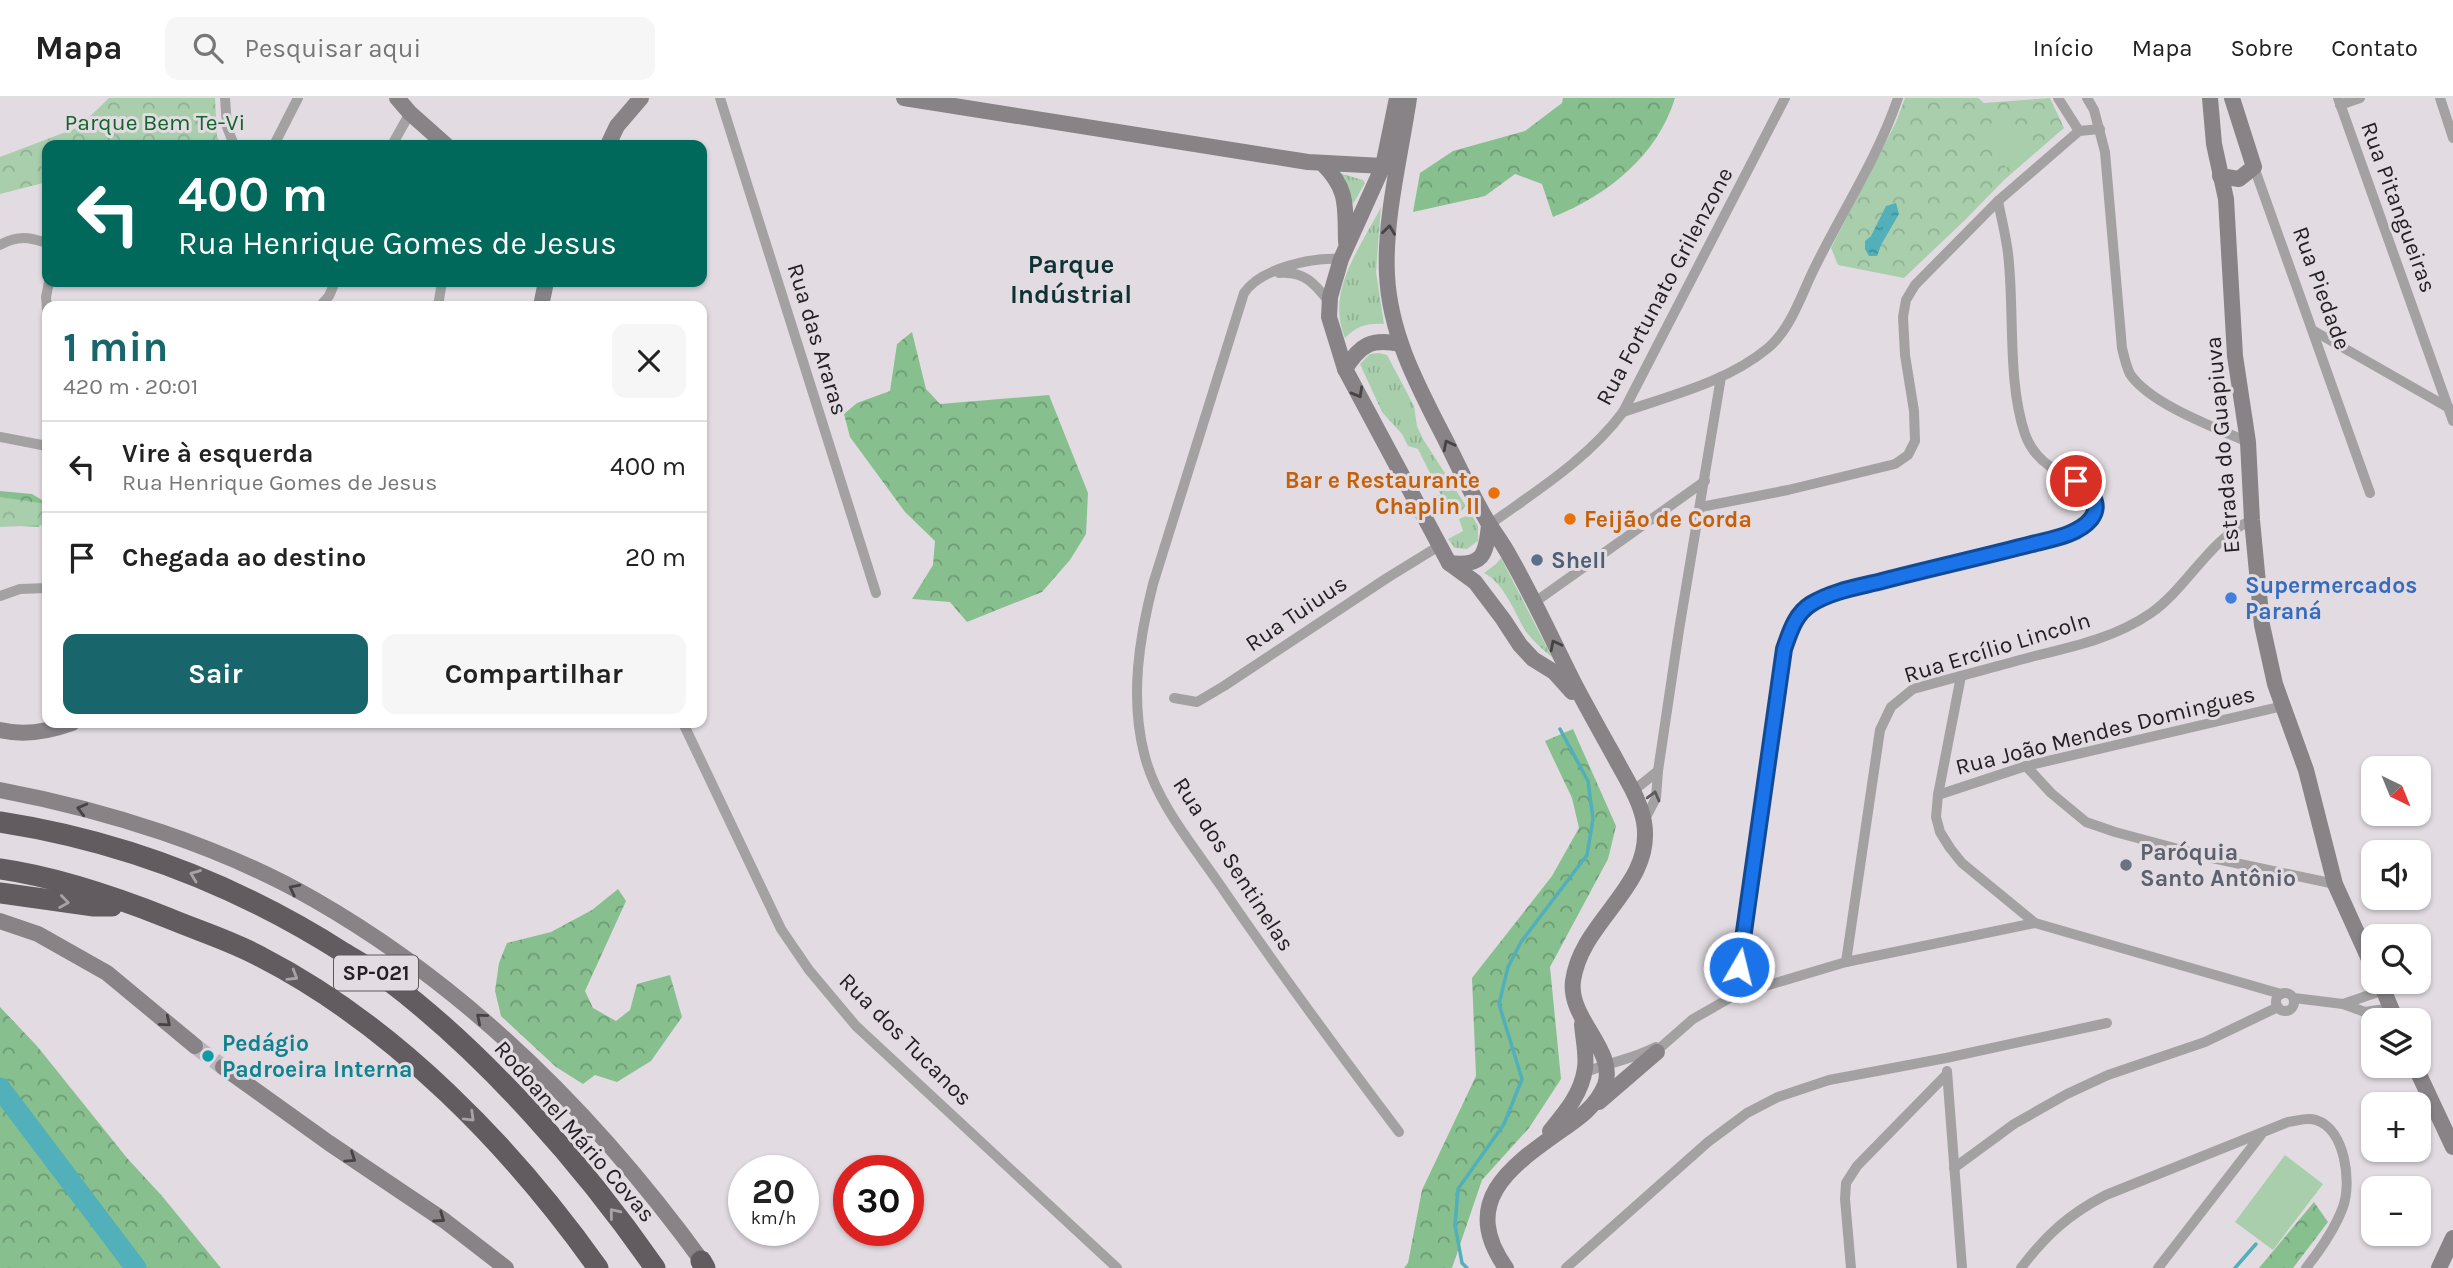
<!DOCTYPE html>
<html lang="pt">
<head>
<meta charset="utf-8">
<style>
	body { margin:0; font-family:Karla,sans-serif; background:#f6f6f6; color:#222; height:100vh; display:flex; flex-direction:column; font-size:26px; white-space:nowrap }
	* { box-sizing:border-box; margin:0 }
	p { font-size:23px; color:#767676 }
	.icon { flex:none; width:38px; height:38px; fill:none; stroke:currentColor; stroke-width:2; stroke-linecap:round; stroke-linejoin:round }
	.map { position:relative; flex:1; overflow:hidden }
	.sheet { position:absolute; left:42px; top:203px; width:665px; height:427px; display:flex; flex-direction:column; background:#fff; border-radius:14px; box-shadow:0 2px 5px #0004 }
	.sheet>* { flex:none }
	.guide { position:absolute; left:42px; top:42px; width:665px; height:147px; border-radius:14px; box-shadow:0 2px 5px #0004; background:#00695c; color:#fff; overflow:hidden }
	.needle { width:46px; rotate:137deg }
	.controls { position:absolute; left:2361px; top:658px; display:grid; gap:14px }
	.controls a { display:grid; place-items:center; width:70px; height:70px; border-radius:14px; background:#fff; box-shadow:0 2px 5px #0004; font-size:35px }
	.speed { position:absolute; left:728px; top:1057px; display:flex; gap:14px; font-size:35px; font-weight:700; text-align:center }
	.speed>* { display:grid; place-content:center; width:91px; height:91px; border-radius:50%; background:#fff; box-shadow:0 2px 5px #0004; line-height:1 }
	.speed small { font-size:18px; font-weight:400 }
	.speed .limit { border:10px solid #d22; background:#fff; color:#111 }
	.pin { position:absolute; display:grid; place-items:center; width:60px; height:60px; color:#fff; margin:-30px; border:4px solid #fff; border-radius:50%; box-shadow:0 2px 7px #0007 }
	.me { position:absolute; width:77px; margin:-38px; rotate:8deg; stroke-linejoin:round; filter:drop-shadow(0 0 5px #0008) }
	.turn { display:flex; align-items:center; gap:24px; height:147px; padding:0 21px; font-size:32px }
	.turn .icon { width:91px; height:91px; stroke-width:2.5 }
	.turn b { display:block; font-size:49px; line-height:60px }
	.round { display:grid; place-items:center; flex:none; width:74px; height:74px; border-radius:14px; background:#f6f6f6 }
	.overview { display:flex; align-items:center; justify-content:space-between; height:119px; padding:0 21px }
	h1 { font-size:42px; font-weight:700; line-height:52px; color:#18666b }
	.action { display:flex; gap:14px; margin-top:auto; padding:14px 21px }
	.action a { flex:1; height:80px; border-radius:14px; background:#18666b; color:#fff; font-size:28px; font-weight:700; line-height:80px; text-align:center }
	.action a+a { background:#f6f6f6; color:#222 }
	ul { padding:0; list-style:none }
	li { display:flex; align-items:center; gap:21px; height:91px; padding:0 21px; border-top:2px solid #e0e0e0 }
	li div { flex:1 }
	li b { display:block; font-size:26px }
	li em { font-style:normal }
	header { display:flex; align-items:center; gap:42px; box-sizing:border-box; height:98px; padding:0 35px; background:#fff; border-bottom:2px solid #e0e0e0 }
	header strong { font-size:33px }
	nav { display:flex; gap:38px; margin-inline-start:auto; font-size:24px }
	.search { width:490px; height:63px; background:#f6f6f6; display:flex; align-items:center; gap:18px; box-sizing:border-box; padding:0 24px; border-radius:14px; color:#767676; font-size:26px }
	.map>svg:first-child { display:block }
	.grass { fill:url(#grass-tufts) }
	.forest { fill:url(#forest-crowns) }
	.park { fill:url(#park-crowns) }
	.garden { fill:#a8ceac }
	.water { fill:url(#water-ripples) }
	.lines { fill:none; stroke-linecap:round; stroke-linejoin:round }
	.stream { stroke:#51b0ba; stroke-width:3.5 }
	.river { stroke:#51b0ba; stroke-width:21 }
	.secondary-tunnel { stroke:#bcb6bc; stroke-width:16; stroke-dasharray:16 8; stroke-linecap:butt }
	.street { stroke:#a4a1a3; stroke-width:10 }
	.secondary { stroke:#888386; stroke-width:16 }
	.highway { stroke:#625b60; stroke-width:21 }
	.oneway { stroke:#464345 }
	.oneway2 { stroke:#5c5a5c }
	.oneway3 { stroke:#a8a2a8 }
	.route-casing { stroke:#114b97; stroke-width:18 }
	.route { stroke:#1a73e8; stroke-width:12 }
	.food-dot { fill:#e8710a; stroke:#e2dce2; stroke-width:2.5 }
	.service-dot { fill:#5c6f8a; stroke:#e2dce2; stroke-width:2.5 }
	.shop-dot { fill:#3f7fe0; stroke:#e2dce2; stroke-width:2.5 }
	.worship-dot { fill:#6b7280; stroke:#e2dce2; stroke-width:2.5 }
	.culture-dot { fill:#0f9aa8; stroke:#e2dce2; stroke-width:2.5 }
	.labels { text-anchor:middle; stroke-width:6; stroke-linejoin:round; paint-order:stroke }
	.shield { fill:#e2dce2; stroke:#5c585c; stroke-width:2 }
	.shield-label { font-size:21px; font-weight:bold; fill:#222022 }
	.park-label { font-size:23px; fill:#11652a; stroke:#e2dce2 }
	.street-label { font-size:23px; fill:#222022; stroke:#e2dce2 }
	.food-label { font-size:23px; font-weight:bold; fill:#c56008; stroke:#e2dce2; text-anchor:end }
	.service-label { font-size:23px; font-weight:bold; fill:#4e5e75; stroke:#e2dce2; text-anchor:start }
	.shop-label { font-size:23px; font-weight:bold; fill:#366cbe; stroke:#e2dce2; text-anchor:start }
	.worship-label { font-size:23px; font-weight:bold; fill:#5b616d; stroke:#e2dce2; text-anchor:start }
	.culture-label { font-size:23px; font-weight:bold; fill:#0d838f; stroke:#e2dce2; text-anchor:start }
	.quarter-label { font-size:26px; font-weight:bold; fill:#0e3133; stroke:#e2dce2 }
</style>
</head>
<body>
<header>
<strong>Mapa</strong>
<div class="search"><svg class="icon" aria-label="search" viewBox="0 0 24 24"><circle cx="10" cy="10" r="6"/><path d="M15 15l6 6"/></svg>Pesquisar aqui</div>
<nav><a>Início</a><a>Mapa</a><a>Sobre</a><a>Contato</a></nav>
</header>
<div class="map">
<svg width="2453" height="1170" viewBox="0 0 2453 1170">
	<defs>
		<pattern id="grass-tufts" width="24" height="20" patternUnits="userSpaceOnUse" patternTransform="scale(1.75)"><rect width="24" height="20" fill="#a8ceac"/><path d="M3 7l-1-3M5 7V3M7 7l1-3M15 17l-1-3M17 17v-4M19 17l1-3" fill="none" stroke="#90b194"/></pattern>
		<pattern id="forest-crowns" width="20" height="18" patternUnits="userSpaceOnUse" patternTransform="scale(1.75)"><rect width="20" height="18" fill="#87bf8f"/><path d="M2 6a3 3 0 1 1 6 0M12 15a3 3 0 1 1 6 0" fill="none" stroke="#6e9b74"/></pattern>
		<pattern id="park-crowns" width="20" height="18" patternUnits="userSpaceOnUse" patternTransform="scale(1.75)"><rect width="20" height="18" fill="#a8ceac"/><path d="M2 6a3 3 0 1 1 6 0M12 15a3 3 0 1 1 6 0" fill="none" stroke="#90b194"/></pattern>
		<pattern id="water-ripples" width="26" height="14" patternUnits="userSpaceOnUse" patternTransform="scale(1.75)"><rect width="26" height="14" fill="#51b0ba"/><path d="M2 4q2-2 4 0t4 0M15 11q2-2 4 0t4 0" fill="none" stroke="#438f97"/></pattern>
	</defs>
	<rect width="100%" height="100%" fill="#e2dce2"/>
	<g class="grass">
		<polygon points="1339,75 1363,82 1365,85 1353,106 1344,80"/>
		<path d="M 1381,109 L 1376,174 L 1384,226 C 1367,225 1357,228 1345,240 C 1325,193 1361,149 1381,109 Z"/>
		<polygon points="1379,255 1387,257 1414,308 1417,328 1423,341 1466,408 1456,418 1452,404 1438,411 1433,398 1441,397 1418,351 1408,348 1402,336 1382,314 1360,266 1370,256"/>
		<polygon points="1471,416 1478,428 1478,443 1467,451 1455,450 1448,441 1463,433 1459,421"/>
		<path d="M 1501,460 L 1552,559 C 1543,552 1534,544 1527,535 C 1514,515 1506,487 1484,475 L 1496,466 Z"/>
	</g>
	<g class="forest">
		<path d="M 1563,0 L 1675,0 C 1658,57 1607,98 1553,119 L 1542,86 L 1515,76 L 1485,98 L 1413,114 L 1420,75 L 1453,53 L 1525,33 L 1562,5 Z"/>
		<polygon points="912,234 926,291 940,306 1049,297 1088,395 1086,436 1070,462 1042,494 967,524 950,504 912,501 933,467 935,443 905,414 850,339 844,316 857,305 890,293 897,246"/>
		<polygon points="0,393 32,396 47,405 39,429 0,427"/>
		<polygon points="1573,631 1616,728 1608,761 1550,869 1561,981 1529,1030 1482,1082 1452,1170 1404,1170 1408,1165 1422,1092 1476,978 1472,880 1552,778 1579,730 1572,700 1545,643"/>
		<polygon points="618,791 626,803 585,893 593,910 616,923 630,912 637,886 670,877 682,919 651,963 617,984 595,977 583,986 556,969 501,918 495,893 499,865 507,845 551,834 592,812"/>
		<polygon points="0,909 37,948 127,1060 162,1098 221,1170 0,1170"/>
		<polygon points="2314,1104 2328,1124 2293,1170 2259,1170"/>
	</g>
	<g class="park">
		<polygon points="109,0 215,0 217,38 221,47 47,47 47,84 0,96 0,59 79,29"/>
		<polygon points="1905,0 1978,0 1984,5 2050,0 2064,30 2004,82 1966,121 1904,180 1838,167 1831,150 1896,24"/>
		<polygon points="0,399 47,406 47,427 0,429"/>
	</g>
	<g class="garden">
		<polygon points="2007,17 2029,58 2006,70 1985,29"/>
		<polygon points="2285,1057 2323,1086 2273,1152 2235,1124"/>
	</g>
	<polygon class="water" points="1896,105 1899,116 1881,147 1877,158 1869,158 1865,151 1865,143 1871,138 1886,108"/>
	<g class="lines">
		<g class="stream">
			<polyline points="1467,1170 1462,1165 1455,1127 1458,1091 1504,1026 1522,981 1499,906 1508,869 1521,844 1587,757 1593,721 1588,683 1560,631"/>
			<polyline points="2235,1170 2256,1146"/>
		</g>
		<polyline class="river" points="0,990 136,1170"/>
		<polyline class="secondary-tunnel" points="195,948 223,969"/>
		<g class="street">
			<polyline points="225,0 227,29 234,47"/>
			<polyline points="720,0 876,495"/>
			<polyline points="2058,0 2079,33"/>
			<path d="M 2087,0 L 2094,12 L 2105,54 L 2122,250 C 2124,258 2126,268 2130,276 C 2150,306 2216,330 2248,344"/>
			<polyline points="2338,0 2453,323"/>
			<polyline points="2440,0 2453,40"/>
			<polyline points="2340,7 2360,0"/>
			<polyline points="274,47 298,0"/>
			<polyline points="392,47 410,15"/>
			<polyline points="2254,69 2370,395"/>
			<path d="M 0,147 C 18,137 29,139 47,145"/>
			<path d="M 1341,161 C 1313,159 1261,170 1244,195 L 1153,486 C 1139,541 1130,599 1144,655 C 1155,702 1191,745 1218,784 C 1276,869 1337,952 1399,1034"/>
			<path d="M 1279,175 C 1305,173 1315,186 1330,205"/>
			<polyline points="320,208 329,198 335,184"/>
			<polyline points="438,208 442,184"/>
			<polyline points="47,213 46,199 49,184"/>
			<polyline points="2314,233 2449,310"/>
			<path d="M 1623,314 C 1672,297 1727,284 1768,250 C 1792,230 1802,194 1816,167 C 1843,112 1878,59 1898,0"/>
			<polyline points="0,339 47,348"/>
			<polyline points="1701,409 1788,392 1895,366 1908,357 1915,343 1914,313 1905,257 1903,219 1906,202 1915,187 1998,103 2079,33 2100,31"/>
			<path d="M 1489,427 C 1536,393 1588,361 1623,314 L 1785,0"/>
			<polyline points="0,498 20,491 47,490"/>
			<polyline points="1535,504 1705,383"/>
			<polyline points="1961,578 1938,697 1936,719 1940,734 1950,750 1962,765 2035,825"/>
			<polyline points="1174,600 1197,604 1224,588 1387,480 1439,448"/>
			<polyline points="683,625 781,831 809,872 856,928 1117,1170"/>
			<polyline points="2026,668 2051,695 2086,724 2115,734 2212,760 2335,786"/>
			<polyline points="1633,693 1658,673"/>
			<polyline points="1938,697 2026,668 2283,608"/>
			<polyline points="1644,723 1656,700 1658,673 1679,532 1721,279"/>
			<path d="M 1846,864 L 1880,632 L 1891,609 L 1913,591 C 1952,580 1991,570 2031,559 C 2072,549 2115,540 2151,515 C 2188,489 2210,440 2252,422"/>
			<circle cx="2285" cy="904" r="9"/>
			<path d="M 1735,897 L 1784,551 C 1794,519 1802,510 1832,496 L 2065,437 C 2082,429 2109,411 2088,391 C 2078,381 2063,376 2051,369 C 2039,361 2030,350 2025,336 C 2008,287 2014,219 2009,166 C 2008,145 2002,124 1998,103"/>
			<polyline points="2294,900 2343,906 2365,914 2391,910"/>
			<polyline points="2343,906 2384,892"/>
			<polyline points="1653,956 1693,921 1735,897 1846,864 2035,825 2281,896"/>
			<polyline points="1947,973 1962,1170"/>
			<path d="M 1584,975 C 1609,964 1631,962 1656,949"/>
			<polyline points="1954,1070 2014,1026 2067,996 2108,977 2205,944 2278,909"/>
			<polyline points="1566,1170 1708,1044 1747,1015 1778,999 1829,982 1946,960 2107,925"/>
			<polyline points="1851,1170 1845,1101 1846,1085 1857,1068 1947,976"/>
			<path d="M 2021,1170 C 2046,1137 2069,1116 2106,1097 L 2288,1024 C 2297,1023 2307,1019 2316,1022 C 2345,1031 2352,1084 2343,1109 C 2335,1131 2321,1151 2306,1170"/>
			<polyline points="2158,1170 2261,1037"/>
		</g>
		<g class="secondary">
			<polyline points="397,0 410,15 446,47"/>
			<polyline points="904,0 1308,64 1383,68"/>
			<polyline points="1397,0 1383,68 1341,161 1330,199 1329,219 1345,271 1449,465 1475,484 1503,521 1520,547 1533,561 1554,574 1572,594"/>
			<path d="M 1409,0 C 1401,55 1384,122 1387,177 C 1390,238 1419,290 1446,343 C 1460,371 1473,400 1489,426 C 1496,437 1504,447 1510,459 C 1533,499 1552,541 1573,583 C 1586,608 1600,633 1614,658 C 1625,679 1640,701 1644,724 C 1655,788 1581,822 1573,883 C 1568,921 1617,952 1605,987 C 1596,1009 1578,1021 1559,1034 C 1508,1070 1460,1105 1506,1170"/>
			<polyline points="2210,0 2214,46 2226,101 2235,258 2248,344 2252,422 2262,527 2275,586 2306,672 2335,786 2373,870"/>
			<polyline points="608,47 617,28 641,0"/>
			<path d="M 1323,66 C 1349,92 1345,109 1346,144"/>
			<polyline points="2220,78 2239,81 2254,69 2232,0"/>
			<polyline points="541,208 546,184"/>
			<path d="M 1345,271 C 1360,247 1371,240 1400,246"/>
			<path d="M 1449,465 C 1483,469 1486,457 1489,427"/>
			<path d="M 0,632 C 24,638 50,633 72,625"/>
			<path d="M 0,692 C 106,712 221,748 315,802 C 472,892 601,1023 707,1170"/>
			<polyline points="0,823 38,836 107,875 195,948"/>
			<polyline points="2380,884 2396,922"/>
			<polyline points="2415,968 2453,1049"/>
			<polyline points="223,969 329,1045 445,1123 506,1170"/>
			<polyline points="1599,1004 1657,954"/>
			<path d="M 1550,1033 C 1565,1015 1582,995 1585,970 C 1587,957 1583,940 1582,926"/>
			<polyline points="2439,1170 2453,1140"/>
		</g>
		<g class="highway">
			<path d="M 0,724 C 123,743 239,788 344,855 C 359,864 375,873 389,883 C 488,958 584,1068 655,1170"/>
			<path d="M 0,771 C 57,779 115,799 168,820 C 199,833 232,843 261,859 C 395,928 512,1049 598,1170"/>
			<polyline points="0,795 94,808 112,808"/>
			<polyline points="701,1163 705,1170"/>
		</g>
	</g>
	<defs><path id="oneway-chevron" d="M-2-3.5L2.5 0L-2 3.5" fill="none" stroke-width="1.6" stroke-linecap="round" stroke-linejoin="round" transform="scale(1.75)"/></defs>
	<g class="oneway">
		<use href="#oneway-chevron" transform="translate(1389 132) rotate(-83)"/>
		<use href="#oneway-chevron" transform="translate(1358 295) rotate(61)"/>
		<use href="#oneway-chevron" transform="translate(1448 347) rotate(-117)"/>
		<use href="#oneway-chevron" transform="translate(1555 547) rotate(-117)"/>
		<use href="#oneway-chevron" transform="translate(82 711) rotate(-165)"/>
		<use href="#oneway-chevron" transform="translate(294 791) rotate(-153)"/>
		<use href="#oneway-chevron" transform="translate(481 920) rotate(-140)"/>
		<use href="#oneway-chevron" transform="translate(166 924) rotate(40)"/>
		<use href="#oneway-chevron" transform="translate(351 1060) rotate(34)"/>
		<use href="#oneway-chevron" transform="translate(440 1120) rotate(35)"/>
	</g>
	<use class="oneway2" href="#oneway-chevron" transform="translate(1654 698) rotate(-75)"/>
	<g class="oneway3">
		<use href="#oneway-chevron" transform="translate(195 777) rotate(-159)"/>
		<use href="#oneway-chevron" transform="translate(64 804) rotate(8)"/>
		<use href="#oneway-chevron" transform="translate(293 878) rotate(31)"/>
		<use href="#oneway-chevron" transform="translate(470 1019) rotate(44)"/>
		<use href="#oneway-chevron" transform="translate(614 1115) rotate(-129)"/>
	</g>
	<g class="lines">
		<g class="route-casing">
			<path id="route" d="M 1739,869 L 1784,551 C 1790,534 1795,516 1811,506 C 1832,493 1858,489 1882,483 C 1932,470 1982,459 2032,446 C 2051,441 2078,437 2091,421 C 2103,405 2089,391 2076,383"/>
		</g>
		<use href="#route" class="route"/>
	</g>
	<g class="food-dot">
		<circle cx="1494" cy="395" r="7"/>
		<circle cx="1570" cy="421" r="7"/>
	</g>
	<circle class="service-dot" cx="1537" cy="462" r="7"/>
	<circle class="shop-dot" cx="2231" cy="500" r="7"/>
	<circle class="worship-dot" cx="2126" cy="767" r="7"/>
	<circle class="culture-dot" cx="208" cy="958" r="7"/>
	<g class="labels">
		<rect class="shield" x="334" y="857.5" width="84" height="35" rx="5"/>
		<g class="shield-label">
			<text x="376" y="882">SP-021</text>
		</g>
		<g class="park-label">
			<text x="155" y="32">Parque Bem Te-Vi</text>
		</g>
		<g class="street-label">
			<text transform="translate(2399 109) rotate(70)" y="8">Rua Pitangueiras</text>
			<text transform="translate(1664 188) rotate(-62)" y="8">Rua Fortunato Grilenzone</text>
			<text transform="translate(2322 190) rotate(70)" y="8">Rua Piedade</text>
			<text transform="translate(818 241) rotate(73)" y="8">Rua das Araras</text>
			<text transform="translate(2222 347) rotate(-95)" y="8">Estrada do Guapiuva</text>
			<text transform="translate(1296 515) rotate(-34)" y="8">Rua Tuiuus</text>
			<text transform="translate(1997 549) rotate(-17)" y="8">Rua Ercílio Lincoln</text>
			<text transform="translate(2105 632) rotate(-14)" y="8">Rua João Mendes Domingues</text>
			<text transform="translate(1234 766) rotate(57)" y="8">Rua dos Sentinelas</text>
			<text transform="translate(906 941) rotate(45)" y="8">Rua dos Tucanos</text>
			<text transform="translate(575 1033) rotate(49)" y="8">Rodoanel Mário Covas</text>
		</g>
		<g class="food-label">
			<text x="1480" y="390">Bar e Restaurante<tspan x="1480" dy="26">Chaplin II</tspan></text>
			<text x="1584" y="429" text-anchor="start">Feijão de Corda</text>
		</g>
		<g class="service-label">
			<text x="1551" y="470">Shell</text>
		</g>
		<g class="shop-label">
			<text x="2245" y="495">Supermercados<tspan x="2245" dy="26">Paraná</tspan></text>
		</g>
		<g class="worship-label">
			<text x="2140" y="762">Paróquia<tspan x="2140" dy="26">Santo Antônio</tspan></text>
		</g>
		<g class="culture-label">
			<text x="222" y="953">Pedágio<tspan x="222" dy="26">Padroeira Interna</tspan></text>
		</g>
		<g class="quarter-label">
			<text x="1071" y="175">Parque<tspan x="1071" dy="30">Indústrial</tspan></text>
		</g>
	</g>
</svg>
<div class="controls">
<a><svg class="needle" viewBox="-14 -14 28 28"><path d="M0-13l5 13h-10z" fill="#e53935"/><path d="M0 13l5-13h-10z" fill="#767676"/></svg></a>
<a><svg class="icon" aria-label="sound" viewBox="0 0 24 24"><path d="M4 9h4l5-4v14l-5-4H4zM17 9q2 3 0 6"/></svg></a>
<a><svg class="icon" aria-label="search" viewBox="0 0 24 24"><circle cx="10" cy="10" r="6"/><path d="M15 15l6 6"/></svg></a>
<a><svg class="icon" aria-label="layers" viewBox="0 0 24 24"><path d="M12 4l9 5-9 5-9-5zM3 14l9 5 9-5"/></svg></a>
<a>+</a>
<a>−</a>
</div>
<div class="speed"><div>20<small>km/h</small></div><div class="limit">30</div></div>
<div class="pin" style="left:2076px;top:383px;background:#d93025"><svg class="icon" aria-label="arrive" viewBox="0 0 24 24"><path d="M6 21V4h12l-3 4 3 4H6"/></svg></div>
<svg class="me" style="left:1739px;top:869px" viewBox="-20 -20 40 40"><circle r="17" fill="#1a73e8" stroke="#fff" stroke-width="3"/><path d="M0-11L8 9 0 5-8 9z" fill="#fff"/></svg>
<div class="guide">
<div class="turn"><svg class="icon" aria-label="left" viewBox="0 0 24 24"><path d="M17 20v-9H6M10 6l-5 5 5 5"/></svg><div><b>400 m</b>Rua Henrique Gomes de Jesus</div></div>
</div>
<section class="sheet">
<div class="overview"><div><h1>1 min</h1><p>420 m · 20:01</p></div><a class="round"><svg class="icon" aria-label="close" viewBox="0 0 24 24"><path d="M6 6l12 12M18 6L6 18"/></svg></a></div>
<ul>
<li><svg class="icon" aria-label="left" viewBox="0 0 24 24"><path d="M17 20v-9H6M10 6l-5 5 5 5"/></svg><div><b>Vire à esquerda</b><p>Rua Henrique Gomes de Jesus</p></div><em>400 m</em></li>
<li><svg class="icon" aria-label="arrive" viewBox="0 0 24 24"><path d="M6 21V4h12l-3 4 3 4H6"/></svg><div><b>Chegada ao destino</b></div><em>20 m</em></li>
</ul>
<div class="action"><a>Sair</a><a>Compartilhar</a></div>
</section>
</div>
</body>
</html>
